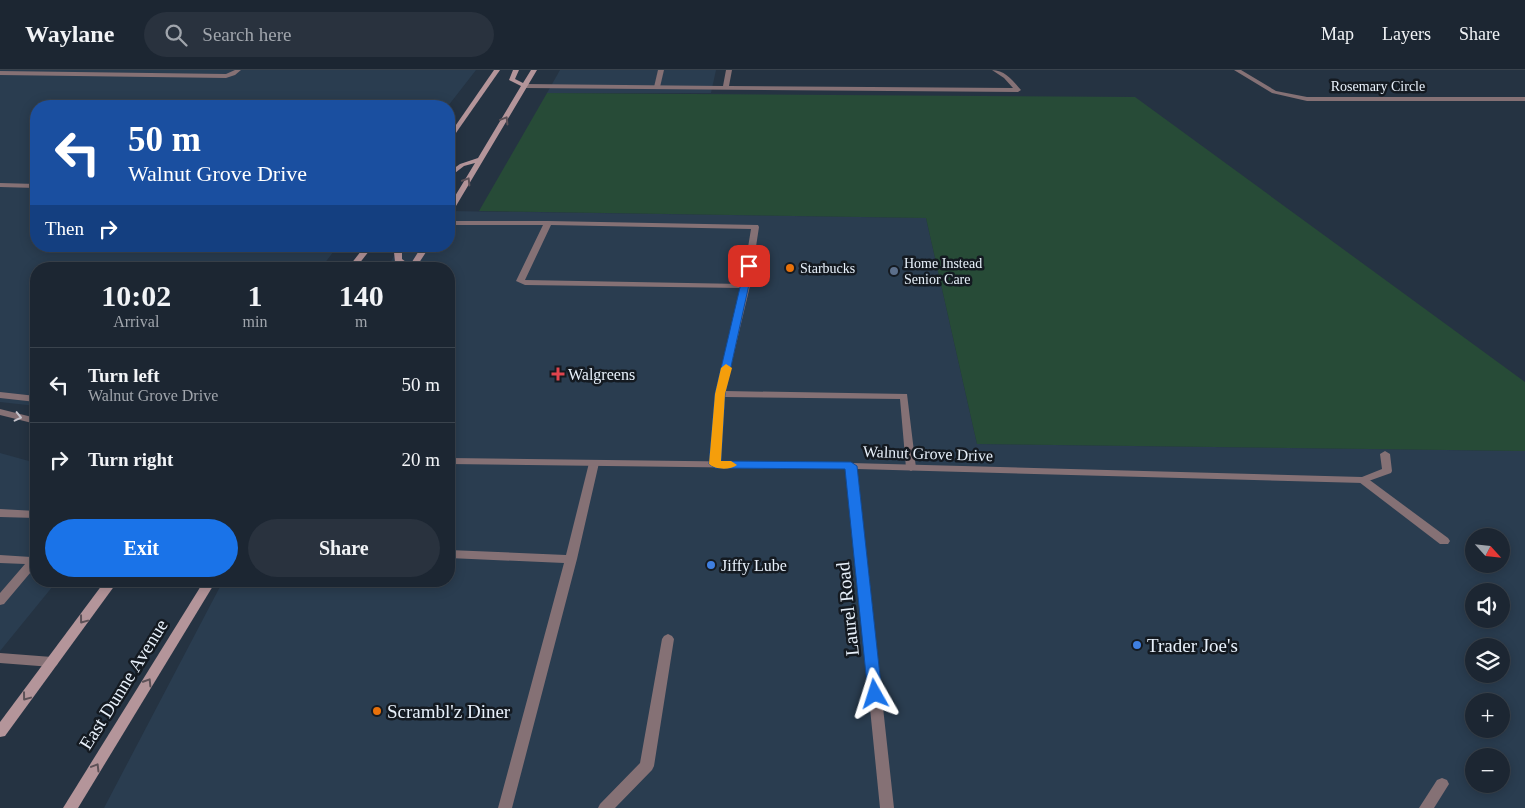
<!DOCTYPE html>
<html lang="en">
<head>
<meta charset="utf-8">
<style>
	body { margin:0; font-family:"Times New Roman",serif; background:#29323e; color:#f1f3f6; height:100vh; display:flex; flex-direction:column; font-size:19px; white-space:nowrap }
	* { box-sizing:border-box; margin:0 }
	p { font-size:16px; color:#a0a5ac }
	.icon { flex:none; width:28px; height:28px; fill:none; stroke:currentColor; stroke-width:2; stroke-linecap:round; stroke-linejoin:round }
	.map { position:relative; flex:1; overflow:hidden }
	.drawer { position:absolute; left:30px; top:192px; width:425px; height:325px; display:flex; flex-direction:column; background:#1c2632; border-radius:20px; box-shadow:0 2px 12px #0003,0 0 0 1px #3a434d }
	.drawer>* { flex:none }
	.top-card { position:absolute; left:30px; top:30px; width:425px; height:152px; border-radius:20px; box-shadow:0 2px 12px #0003,0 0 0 1px #3a434d; background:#1a4fa0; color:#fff; overflow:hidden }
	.needle { width:32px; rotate:117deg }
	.tools { position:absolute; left:1465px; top:458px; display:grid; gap:10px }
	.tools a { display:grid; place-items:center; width:45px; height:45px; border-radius:50%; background:#1c2632; box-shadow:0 2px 12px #0003,0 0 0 1px #3a434d; font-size:25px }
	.pin { position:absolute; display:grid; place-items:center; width:42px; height:42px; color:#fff; margin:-21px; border-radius:10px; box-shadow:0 2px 8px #0006 }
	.me { position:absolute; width:55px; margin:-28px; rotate:354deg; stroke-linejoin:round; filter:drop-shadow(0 0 4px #0008) }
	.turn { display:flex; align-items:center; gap:18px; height:105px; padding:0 15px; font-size:22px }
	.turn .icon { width:65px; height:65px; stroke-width:2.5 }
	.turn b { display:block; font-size:35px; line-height:42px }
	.then { display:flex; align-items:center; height:48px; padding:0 15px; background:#0003; gap:10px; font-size:19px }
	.eta { display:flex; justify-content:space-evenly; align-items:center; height:85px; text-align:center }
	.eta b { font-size:30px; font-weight:600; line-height:35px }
	.action { display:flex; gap:10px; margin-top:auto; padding:10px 15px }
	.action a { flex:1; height:58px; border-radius:30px; background:#1a73e8; color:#fff; font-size:20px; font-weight:600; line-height:58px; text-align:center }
	.action a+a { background:#29323e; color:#f1f3f6 }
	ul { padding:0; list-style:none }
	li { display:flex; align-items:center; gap:15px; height:75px; padding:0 15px; border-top:1px solid #3a434d }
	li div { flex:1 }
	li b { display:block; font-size:19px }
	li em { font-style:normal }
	header { display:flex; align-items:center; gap:30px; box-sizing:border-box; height:70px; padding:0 25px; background:#1c2632; border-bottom:1px solid #3a434d }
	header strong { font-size:24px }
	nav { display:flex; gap:28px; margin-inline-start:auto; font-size:18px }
	.search { width:350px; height:45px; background:#29323e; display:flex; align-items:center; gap:12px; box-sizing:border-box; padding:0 18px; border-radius:28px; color:#a0a5ac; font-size:19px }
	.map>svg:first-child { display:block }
	.built { fill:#2a3d50; fill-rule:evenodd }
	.green { fill:#274b37 }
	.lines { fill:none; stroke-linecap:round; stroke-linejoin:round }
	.service { fill:#857175; fill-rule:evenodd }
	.minor { fill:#857175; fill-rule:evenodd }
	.secondary { fill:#b4959a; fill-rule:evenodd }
	.oneway { stroke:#5c5157 }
	.oneway2 { stroke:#c5c4cc }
	.route { fill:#1a73e8; stroke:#114b97 }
	.slow { fill:#f59e0b }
	.food-dot { fill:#e8710a; stroke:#141a21; stroke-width:2 }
	.service-dot { fill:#5c6f8a; stroke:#141a21; stroke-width:2 }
	.health-dot { fill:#e0444e; stroke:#141a21; stroke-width:2 }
	.shop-dot { fill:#3f7fe0; stroke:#141a21; stroke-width:2 }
	.labels { text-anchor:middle; stroke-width:5; stroke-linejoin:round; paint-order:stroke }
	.far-street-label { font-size:14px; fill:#e8f1fb; stroke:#141a21 }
	.far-poi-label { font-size:14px; fill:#e8f1fb; stroke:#141a21; text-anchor:start }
	.poi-label { font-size:16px; fill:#e8f1fb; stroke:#141a21; text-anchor:start }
	.street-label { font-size:16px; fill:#e8f1fb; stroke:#141a21 }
	.near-street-label { font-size:19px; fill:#e8f1fb; stroke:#141a21 }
	.near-poi-label { font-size:19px; fill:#e8f1fb; stroke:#141a21; text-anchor:start }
</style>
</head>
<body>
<header>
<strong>Waylane</strong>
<div class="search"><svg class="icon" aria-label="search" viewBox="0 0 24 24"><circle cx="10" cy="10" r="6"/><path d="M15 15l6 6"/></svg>Search here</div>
<nav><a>Map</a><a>Layers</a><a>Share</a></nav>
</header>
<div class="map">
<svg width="1525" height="738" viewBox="0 0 1525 738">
	<rect width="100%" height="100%" fill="#253342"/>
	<g class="built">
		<polygon points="0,0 476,0 448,36 36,36 36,176 338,176 320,199 36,199 36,336 0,332"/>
		<polygon points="560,0 716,0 711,23 547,23"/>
		<path d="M 449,141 L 926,148 L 977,374 L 1525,381 L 1525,738 L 104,738 L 223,511 L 449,511 L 449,199 L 387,199 L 399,176 L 449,176 ZM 1474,466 L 1501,466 L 1501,494 L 1474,494 ZM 1474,521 L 1501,521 L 1501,549 L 1474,549 ZM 1474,576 L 1501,576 L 1501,604 L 1474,604 ZM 1474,631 L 1501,631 L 1501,659 L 1474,659 ZM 1474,686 L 1501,686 L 1501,714 L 1474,714 Z"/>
		<polygon points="0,383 36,393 36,511 57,511 0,581"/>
	</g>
	<polygon class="green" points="547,23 1135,27 1525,312 1525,381 977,374 926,148 479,141"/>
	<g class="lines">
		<g class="service">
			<polygon points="235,0 241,0 235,5 226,8 0,5 0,1 226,4"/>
			<polygon points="658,0 664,0 660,17 657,19 654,17"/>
			<path d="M 449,151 L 548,151 L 758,155 L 759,157 L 750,216 L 725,321 L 907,324 L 916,398 L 911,401 L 906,398 L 900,329 L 725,327 L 720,394 L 719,396 L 711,396 L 710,394 L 715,324 L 741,218 L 525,215 L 516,211 L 543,155 L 449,155 ZM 551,155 L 751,159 L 742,214 L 525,210 Z"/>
			<polygon points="594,390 599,393 577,489 512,738 498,738 564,493 449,488 449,480 566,485 589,393"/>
			<polygon points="1363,407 1367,408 1448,468 1450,471 1448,474 1440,474 1359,412 1358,410"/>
			<polygon points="0,439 36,441 36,448 0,447"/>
			<polygon points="0,485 31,487 36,485 36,496 4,534 0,535 0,523 25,494 0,493"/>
			<polygon points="668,564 672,566 674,569 654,696 652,700 615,738 598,738 600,734 640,693 662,569 664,566"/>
			<polygon points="0,583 52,587 57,589 58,592 57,595 52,597 0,593"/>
			<polygon points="1442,708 1447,710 1449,714 1434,738 1419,738 1437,710"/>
		</g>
		<g class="minor">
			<path d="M 726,0 L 732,0 L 729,16 L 1013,18 L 1004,8 L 992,0 C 1005,0 1013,11 1021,20 L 1018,22 L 525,18 L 522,16 L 525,14 L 723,16 Z"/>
			<polygon points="1234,0 1241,0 1276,21 1307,27 1525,27 1525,31 1307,31 1272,23"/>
			<polygon points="0,113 36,114 36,118 0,117"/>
			<polygon points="0,322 36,326 36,332 0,328"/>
			<polygon points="0,339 36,348 36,354 0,345"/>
			<polygon points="1385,381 1390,384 1392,401 1391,403 1363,413 857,399 894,738 880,738 846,399 449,394 449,388 851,393 1362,407 1382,399 1380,384"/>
		</g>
		<g class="secondary">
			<polygon points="494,0 500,0 451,70 449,71 449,65"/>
			<polygon points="513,0 519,0 515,9 523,13 531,0 537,0 453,141 449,143 449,136 475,93 464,96 451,106 449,107 449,102 460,94 478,88 521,16 509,10"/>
			<polygon points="365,176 373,176 355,199 347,199"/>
			<polygon points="397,176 405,176 402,182 402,189 410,195 422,176 430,176 415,199 405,199 395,192 394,182"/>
			<polygon points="105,511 118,511 5,666 0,667 0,652"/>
			<polygon points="204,511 216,511 78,738 63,738"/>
		</g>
	</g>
	<defs><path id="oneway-chevron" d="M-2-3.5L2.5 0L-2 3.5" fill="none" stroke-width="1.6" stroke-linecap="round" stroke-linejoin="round" transform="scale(1.25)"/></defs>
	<g class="oneway">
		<use href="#oneway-chevron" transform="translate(505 50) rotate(-59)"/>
		<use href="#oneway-chevron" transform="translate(467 111) rotate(-58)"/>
		<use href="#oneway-chevron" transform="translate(83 550) rotate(127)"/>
		<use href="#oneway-chevron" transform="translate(148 612) rotate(-58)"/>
		<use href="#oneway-chevron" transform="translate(26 627) rotate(127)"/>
		<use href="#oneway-chevron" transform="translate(96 697) rotate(-59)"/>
	</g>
	<use class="oneway2" href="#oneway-chevron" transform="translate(18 347) rotate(13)"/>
	<polygon class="route" points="749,193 753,196 725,324 721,391 851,392 857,396 882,624 880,628 870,628 868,624 845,399 715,398 709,394 715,324 745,196"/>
	<path class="slow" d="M 726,294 L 732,298 L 725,324 L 721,391 L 731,391 L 737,395 C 731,400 715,400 709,394 L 715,324 L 721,298 Z"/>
	<g class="food-dot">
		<circle cx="790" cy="198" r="5"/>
		<circle cx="377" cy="641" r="5"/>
	</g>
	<circle class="service-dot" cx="894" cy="201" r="5"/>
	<path class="health-dot" d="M555.5 296.5h5v5h5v5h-5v5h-5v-5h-5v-5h5z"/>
	<g class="shop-dot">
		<circle cx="711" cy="495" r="5"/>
		<circle cx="1137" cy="575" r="5"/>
	</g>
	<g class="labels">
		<g class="far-street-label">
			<text x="1378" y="21">Rosemary Circle</text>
		</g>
		<g class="far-poi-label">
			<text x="904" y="198">Home Instead<tspan x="904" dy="16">Senior Care</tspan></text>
			<text x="800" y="203">Starbucks</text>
		</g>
		<g class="poi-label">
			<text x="568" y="310">Walgreens</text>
			<text x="721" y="501">Jiffy Lube</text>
		</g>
		<g class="street-label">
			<text transform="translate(928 383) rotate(2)" y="6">Walnut Grove Drive</text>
		</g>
		<g class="near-street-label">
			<text transform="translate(847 539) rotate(-96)" y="7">Laurel Road</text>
			<text transform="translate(123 614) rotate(-58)" y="7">East Dunne Avenue</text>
		</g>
		<g class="near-poi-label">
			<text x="1147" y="582">Trader Joe's</text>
			<text x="387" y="648">Scrambl'z Diner</text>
		</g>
	</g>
</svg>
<div class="tools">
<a><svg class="needle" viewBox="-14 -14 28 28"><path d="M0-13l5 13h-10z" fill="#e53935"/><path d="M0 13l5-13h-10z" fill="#a0a5ac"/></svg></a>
<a><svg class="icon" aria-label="sound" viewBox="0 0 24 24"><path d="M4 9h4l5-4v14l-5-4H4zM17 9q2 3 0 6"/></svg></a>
<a><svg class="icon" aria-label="layers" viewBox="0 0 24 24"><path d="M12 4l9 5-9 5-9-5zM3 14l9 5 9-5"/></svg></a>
<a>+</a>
<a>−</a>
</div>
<div class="pin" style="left:749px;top:196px;background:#d93025"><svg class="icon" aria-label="arrive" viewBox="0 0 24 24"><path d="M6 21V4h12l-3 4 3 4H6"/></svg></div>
<svg class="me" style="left:875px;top:624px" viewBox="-20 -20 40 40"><path d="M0-17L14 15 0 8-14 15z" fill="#1a73e8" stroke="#fff" stroke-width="4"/></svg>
<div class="top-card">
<div class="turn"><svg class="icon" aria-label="left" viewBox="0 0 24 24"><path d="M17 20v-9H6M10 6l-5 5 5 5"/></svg><div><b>50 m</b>Walnut Grove Drive</div></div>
<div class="then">Then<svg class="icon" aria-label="right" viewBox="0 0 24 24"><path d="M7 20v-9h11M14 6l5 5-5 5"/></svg></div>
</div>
<section class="drawer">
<div class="eta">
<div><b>10:02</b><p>Arrival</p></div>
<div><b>1</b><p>min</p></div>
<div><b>140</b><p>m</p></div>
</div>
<ul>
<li><svg class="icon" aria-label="left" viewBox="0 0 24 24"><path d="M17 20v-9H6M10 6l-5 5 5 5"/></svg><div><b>Turn left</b><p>Walnut Grove Drive</p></div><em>50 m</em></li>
<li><svg class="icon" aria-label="right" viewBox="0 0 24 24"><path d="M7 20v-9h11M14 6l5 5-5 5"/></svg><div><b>Turn right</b></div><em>20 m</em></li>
</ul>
<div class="action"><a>Exit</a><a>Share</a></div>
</section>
</div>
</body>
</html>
